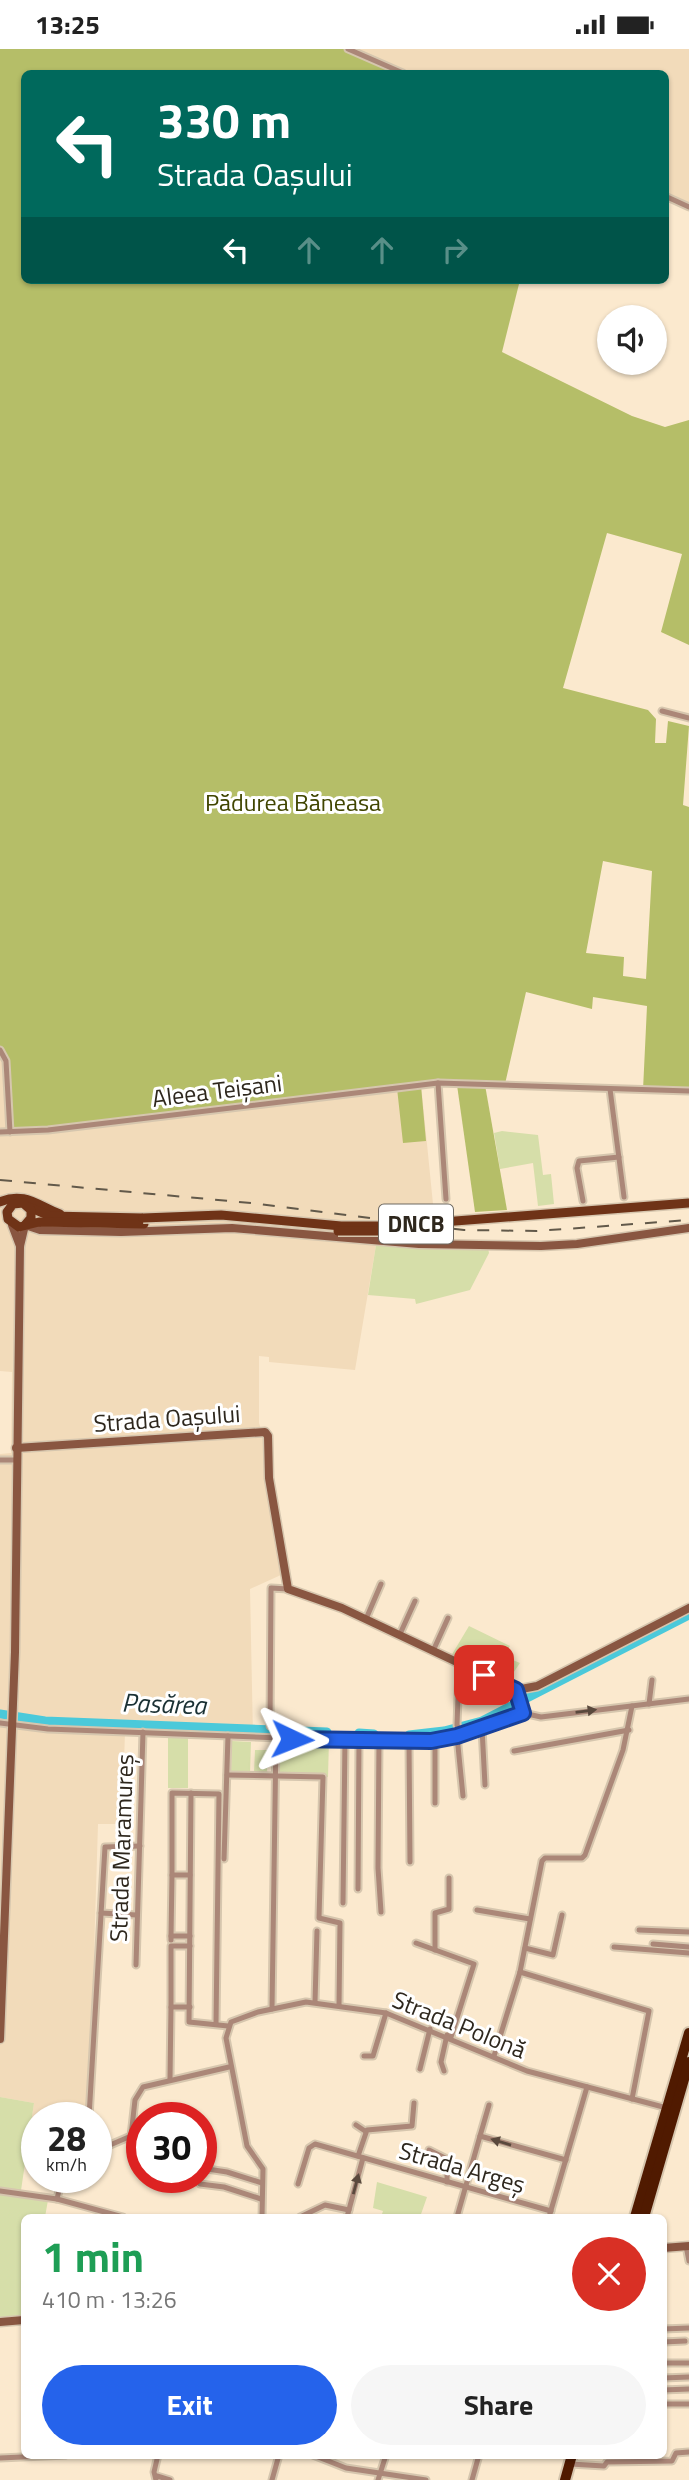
<!DOCTYPE html>
<html lang="en">
<head>
<meta charset="utf-8">
<style>
	body { margin:0; font-family:"Titillium Web",sans-serif; background:#f6f6f6; color:#222; height:100vh; display:flex; flex-direction:column; font-size:26px; white-space:nowrap }
	* { box-sizing:border-box; margin:0 }
	p { font-size:23px; color:#767676 }
	.icon { flex:none; width:38px; height:38px; fill:none; stroke:currentColor; stroke-width:2; stroke-linecap:round; stroke-linejoin:round }
	.map { position:relative; flex:1; overflow:hidden }
	.side { position:absolute; left:21px; top:2165px; width:646px; height:245px; display:flex; flex-direction:column; background:#fff; border-radius:10px; box-shadow:0 2px 5px #0004 }
	.side>* { flex:none }
	.banner { position:absolute; left:21px; top:21px; width:648px; height:214px; border-radius:10px; box-shadow:0 2px 5px #0004; background:#00695c; color:#fff; overflow:hidden }
	.controls { position:absolute; left:597px; top:256px; display:grid; gap:14px }
	.controls a { display:grid; place-items:center; width:70px; height:70px; border-radius:50%; background:#fff; box-shadow:0 2px 5px #0004; font-size:35px }
	.speed { position:absolute; left:21px; top:2053px; display:flex; gap:14px; font-size:35px; font-weight:700; text-align:center }
	.speed>* { display:grid; place-content:center; width:91px; height:91px; border-radius:50%; background:#fff; box-shadow:0 2px 5px #0004; line-height:1 }
	.speed small { font-size:18px; font-weight:400 }
	.speed .limit { border:10px solid #d22; background:#fff; color:#111 }
	.pin { position:absolute; display:grid; place-items:center; width:60px; height:60px; color:#fff; margin:-30px; border-radius:14px; box-shadow:0 4px 10px #0006 }
	.me { position:absolute; width:77px; margin:-38px; rotate:92deg; stroke-linejoin:round; filter:drop-shadow(0 0 5px #0008) }
	.turn { display:flex; align-items:center; gap:24px; height:147px; padding:0 21px; font-size:32px }
	.turn .icon { width:91px; height:91px; stroke-width:2.5 }
	.turn b { display:block; font-size:49px; line-height:60px }
	.lanes { display:flex; align-items:center; height:66px; padding:0 21px; background:#0003; justify-content:center; gap:35px; direction:ltr }
	.lanes .off { opacity:.35 }
	.round { display:grid; place-items:center; flex:none; width:74px; height:74px; border-radius:37px; background:#f6f6f6 }
	.summary { display:flex; align-items:center; justify-content:space-between; height:119px; padding:0 21px }
	h1 { font-size:42px; font-weight:700; line-height:52px; color:#1e9e55 }
	.primary-button { display:flex; gap:14px; margin-top:auto; padding:14px 21px }
	.primary-button a { flex:1; height:80px; border-radius:42px; background:#2563eb; color:#fff; font-size:28px; font-weight:700; line-height:80px; text-align:center }
	.primary-button a+a { background:#f6f6f6; color:#222 }
	.status { display:flex; justify-content:space-between; align-items:center; height:49px; padding:0 35px; background:#fff; direction:ltr }
	.status svg { height:19px; fill:currentColor }
	.map>svg:first-child { display:block }
	.built { fill:#f2dbba }
	.green { fill:#d6dea9 }
	.forest { fill:#b5be68; fill-rule:evenodd }
	.lines { fill:none; stroke-linecap:round; stroke-linejoin:round }
	.river { stroke:#4bc9da; stroke-width:9 }
	.street-casing { stroke:#d6c6ae; stroke-width:9 }
	.secondary-casing { stroke:#d6c6ae; stroke-width:11 }
	.primary-casing { stroke:#d6c6ae; stroke-width:12 }
	.highway-casing { stroke:#d6c6ae; stroke-width:14 }
	.street { stroke:#ab8778; stroke-width:5 }
	.secondary { stroke:#895641; stroke-width:8 }
	.primary { stroke:#6f3317; stroke-width:9 }
	.highway { stroke:#501a00; stroke-width:10 }
	.rail { stroke:#62594a; stroke-width:2; stroke-dasharray:12 12; stroke-linecap:butt }
	.primary-bridge-casing { stroke:#d6c6ae; stroke-width:12; stroke-linecap:butt }
	.primary-bridge { stroke:#6f3317; stroke-width:9 }
	.oneway { fill:#5a493d }
	.route-casing { stroke:#184099; stroke-width:18 }
	.route { stroke:#2563eb; stroke-width:12 }
	.labels { text-anchor:middle; stroke-width:6; stroke-linejoin:round; paint-order:stroke }
	.shield { fill:#fff; stroke:#6d6861; stroke-width:2 }
	.shield-label { font-size:23px; font-weight:bold; fill:#2e271d }
	.park-label { font-size:24px; fill:#404500; stroke:#fff }
	.street-label { font-size:24px; fill:#2e271d; stroke:#fff }
	.water-label { font-size:26px; font-style:italic; fill:#1b3134; stroke:#fff }
</style>
</head>
<body>
<div class="status"><b>13:25</b><svg viewBox="0 0 49 12"><path d="M0 12V9h3v3zM5 12V6h3v6zM10 12V3h3v9zM15 12V0h3v12zM26 1h20v11H26zM47 4h2v5h-2z"/></svg></div>
<div class="map">
<svg width="689" height="2431" viewBox="0 0 689 2431">
	<rect width="100%" height="100%" fill="#fbe9ce"/>
	<g class="built">
		<polygon points="358,0 689,0 689,158 665,147 665,24 403,24 356,4"/>
		<polygon points="0,1001 421,1035 433,1155 426,1174 376,1196 355,1321 269,1313 269,1308 259,1307 259,1374 264,1389 266,1425 283,1525 250,1540 253,1688 125,1683 122,1775 98,1775 89,2068 37,2068 37,2112 25,2110 34,2054 0,2048 0,1405 11,1404 12,1323 0,1322"/>
	</g>
	<g class="green">
		<polygon points="502,1082 538,1086 543,1126 551,1125 554,1155 538,1157 533,1114 500,1120 494,1084"/>
		<polygon points="380,1194 488,1199 489,1204 470,1241 416,1255 415,1250 368,1246 376,1196"/>
		<polygon points="469,1577 510,1597 503,1607 520,1614 507,1633 451,1607"/>
		<polygon points="168,1688 188,1689 188,1739 168,1739"/>
		<polygon points="276,1689 329,1691 328,1728 274,1728"/>
		<polygon points="232,1692 251,1693 250,1724 231,1723"/>
		<polygon points="255,1701 268,1701 267,1723 254,1723"/>
		<polygon points="0,2048 34,2054 20,2148 48,2151 45,2168 24,2168 24,2271 0,2273"/>
		<polygon points="377,2133 427,2148 420,2168 411,2165 410,2168 381,2168 383,2162 373,2159"/>
	</g>
	<g class="forest">
		<path d="M 0,0 L 348,0 L 403,24 L 24,24 L 24,231 L 520,231 L 502,303 L 632,367 L 665,378 L 689,371 L 689,596 L 661,583 L 682,505 L 607,484 L 563,639 L 648,661 L 656,670 L 655,694 L 666,694 L 668,672 L 689,677 L 683,756 L 689,758 L 689,1042 L 643,1041 L 647,957 L 593,948 L 592,960 L 526,943 L 505,1035 L 421,1037 L 426,1092 L 403,1094 L 397,1039 L 48,1081 L 10,1083 L 6,1012 L 0,1001 ZM 603,812 L 652,822 L 646,930 L 623,927 L 624,908 L 586,904 Z"/>
		<polygon points="457,1036 485,1036 507,1161 475,1163"/>
	</g>
	<g class="lines">
		<g class="river">
			<polyline points="0,1665 45,1672 327,1683"/>
			<polyline points="359,1684 374,1685"/>
			<polyline points="409,1686 444,1682 482,1672 689,1566"/>
		</g>
		<g class="street-casing">
			<g id="street">
				<polyline points="348,0 403,24"/>
				<polyline points="665,147 689,158"/>
				<polyline points="662,662 689,669"/>
				<polyline points="0,1001 6,1012 10,1083"/>
				<polyline points="438,1034 446,1150"/>
				<polyline points="610,1040 624,1148"/>
				<polyline points="0,1083 48,1081 438,1034 689,1042"/>
				<polyline points="583,1152 577,1119 579,1112 619,1108"/>
				<polyline points="0,1411 15,1411"/>
				<polyline points="366,1570 381,1535"/>
				<polyline points="400,1585 415,1552"/>
				<polyline points="433,1602 448,1569"/>
				<polyline points="459,1620 457,1676 461,1686"/>
				<polyline points="516,1641 523,1664"/>
				<polyline points="649,1655 652,1631"/>
				<polyline points="0,1674 48,1680 409,1694 457,1687 523,1664 541,1668 689,1650"/>
				<polyline points="270,1677 271,1539 288,1540"/>
				<polyline points="482,1679 485,1736"/>
				<polyline points="457,1687 463,1747"/>
				<polyline points="379,1693 378,1819 381,1863"/>
				<polyline points="409,1694 410,1813"/>
				<polyline points="514,1702 629,1681"/>
				<polyline points="227,1726 323,1728 319,1869 340,1874 339,1956"/>
				<polyline points="191,1744 189,1973 228,1977"/>
				<polyline points="435,1754 435,1691"/>
				<polyline points="224,1810 228,1687"/>
				<polyline points="172,1826 172,1744 219,1745 216,1975"/>
				<polyline points="358,1840 359,1692"/>
				<polyline points="343,1854 345,1691"/>
				<polyline points="477,1861 530,1870"/>
				<polyline points="101,1864 137,1866"/>
				<polyline points="639,1881 689,1883"/>
				<polyline points="171,1887 172,1826 190,1826"/>
				<polyline points="171,1891 171,1887 190,1887"/>
				<polyline points="416,1894 474,1915 451,1988"/>
				<polyline points="653,1895 689,1898"/>
				<polyline points="614,1898 689,1904"/>
				<polyline points="525,1899 553,1906 562,1866"/>
				<polyline points="435,1901 435,1864 449,1860 449,1829"/>
				<polyline points="136,1916 143,1683"/>
				<polyline points="520,1923 649,1962 632,2050"/>
				<polyline points="315,1953 317,1882"/>
				<polyline points="171,1958 171,1897 190,1897"/>
				<polyline points="272,1960 276,1689"/>
				<polyline points="364,2007 373,2007 386,1964"/>
				<polyline points="494,2007 520,1923 542,1812 545,1809 582,1809 585,1806 623,1701 632,1657"/>
				<polyline points="420,2020 430,1980"/>
				<polyline points="444,2022 441,2013 447,1986"/>
				<polyline points="170,2030 171,1958 190,1958"/>
				<polyline points="89,2068 105,1798 140,1797"/>
				<polyline points="356,2076 365,2082"/>
				<polyline points="480,2087 489,2056"/>
				<polyline points="429,2101 447,2110 447,2133"/>
				<polyline points="96,2102 131,2087 135,2051 143,2038 229,2018"/>
				<polyline points="358,2107 367,2081 412,2077 414,2054"/>
				<polyline points="201,2119 227,2123 262,2134"/>
				<polyline points="200,2135 224,2138 261,2150"/>
				<polyline points="298,2135 309,2099 315,2095 551,2162"/>
				<polyline points="0,2142 57,2150 123,2168"/>
				<polyline points="57,2150 62,2128"/>
				<polyline points="262,2168 263,2120 247,2097 226,1989 231,1973 258,1963 306,1953 386,1964 527,2022 667,2059"/>
				<polyline points="300,2168 325,2156 349,2161"/>
				<polyline points="347,2168 363,2109"/>
				<polyline points="457,2168 480,2087 566,2111"/>
				<polyline points="549,2168 587,2038"/>
				<polyline points="686,2197 689,2212"/>
				<polyline points="663,2280 689,2279"/>
				<polyline points="663,2293 685,2292"/>
				<polyline points="663,2314 689,2314"/>
				<polyline points="663,2329 689,2328"/>
				<polyline points="663,2341 689,2340"/>
				<polyline points="663,2355 689,2355"/>
				<polyline points="313,2406 346,2419 426,2431"/>
				<polyline points="0,2409 66,2406"/>
				<polyline points="570,2415 604,2417 607,2413 672,2412 676,2404 689,2403"/>
				<polyline points="157,2427 170,2431"/>
				<polyline points="156,2431 154,2423 158,2406"/>
				<polyline points="272,2431 279,2406"/>
				<polyline points="378,2431 386,2406"/>
				<polyline points="472,2431 479,2406"/>
			</g>
		</g>
		<g class="secondary-casing">
			<g id="secondary">
				<polyline points="12,1176 20,1197"/>
				<polyline points="16,1399 265,1383 268,1387 269,1429 288,1540 342,1559 516,1641 537,1637 689,1559"/>
				<polyline points="0,1990 15,1603 20,1197 25,1176 40,1181 121,1183 232,1179 419,1195 541,1197 577,1195 689,1179"/>
				<polyline points="663,2199 689,2197"/>
				<polyline points="0,2273 24,2271"/>
			</g>
		</g>
		<g class="primary-casing">
			<g id="primary">
				<path d="M 0,1153 C 24,1142 38,1157 60,1165"/>
				<polyline points="29,1158 50,1167 143,1169"/>
				<polyline points="25,1176 31,1169 31,1161 23,1154 13,1155 7,1163 8,1170 19,1178 39,1173 144,1175"/>
			</g>
		</g>
		<g class="highway-casing">
			<g id="highway">
				<polyline points="635,2168 689,1984"/>
				<polyline points="644,2168 689,2013"/>
				<polyline points="565,2431 572,2406"/>
			</g>
		</g>
		<use href="#street" class="street"/>
		<use href="#secondary" class="secondary"/>
		<use href="#primary" class="primary"/>
		<use href="#highway" class="highway"/>
		<polyline class="rail" points="0,1131 251,1154 464,1181 537,1182 689,1171"/>
		<g class="primary-bridge-casing">
			<g id="primary-bridge">
				<polyline points="143,1169 221,1166 341,1177 391,1177 689,1154"/>
				<polyline points="338,1182 397,1182"/>
			</g>
		</g>
		<use href="#primary-bridge" class="primary-bridge"/>
	</g>
	<defs><path id="oneway-solid" d="M-6-.8H1V-3.2L6.5 0L1 3.2V.8H-6Z" transform="scale(1.75)"/></defs>
	<g class="oneway">
		<use href="#oneway-solid" transform="translate(586 1662) rotate(-7)"/>
		<use href="#oneway-solid" transform="translate(501 2093) rotate(-163)"/>
		<use href="#oneway-solid" transform="translate(356 2135) rotate(-75)"/>
	</g>
	<g class="lines">
		<g class="route-casing">
			<polyline id="route" points="292,1690 431,1692 457,1687 523,1664 516,1641 484,1626"/>
		</g>
		<use href="#route" class="route"/>
	</g>
	<g class="labels">
		<rect class="shield" x="379" y="1155.5" width="74" height="39" rx="5"/>
		<g class="shield-label">
			<text x="416" y="1183">DNCB</text>
		</g>
		<g class="park-label">
			<text x="293" y="762">Pădurea Băneasa</text>
		</g>
		<g class="street-label">
			<text transform="translate(217 1042) rotate(-7)" y="8">Aleea Teișani</text>
			<text transform="translate(167 1370) rotate(-4)" y="8">Strada Oașului</text>
			<text transform="translate(122 1799) rotate(-88)" y="8">Strada Maramureș</text>
			<text transform="translate(459 1976) rotate(22)" y="8">Strada Polonă</text>
			<text transform="translate(462 2119) rotate(16)" y="8">Strada Argeș</text>
		</g>
		<g class="water-label">
			<text transform="translate(164 1655) rotate(2)" y="9">Pasărea</text>
		</g>
	</g>
</svg>
<div class="controls">
<a><svg class="icon" aria-label="sound" viewBox="0 0 24 24"><path d="M4 9h4l5-4v14l-5-4H4zM17 9q2 3 0 6"/></svg></a>
</div>
<div class="speed"><div>28<small>km/h</small></div><div class="limit">30</div></div>
<div class="pin" style="left:484px;top:1626px;background:#d93025"><svg class="icon" aria-label="arrive" viewBox="0 0 24 24"><path d="M6 21V4h12l-3 4 3 4H6"/></svg></div>
<svg class="me" style="left:292px;top:1690px" viewBox="-20 -20 40 40"><path d="M0-17L14 15 0 8-14 15z" fill="#2563eb" stroke="#fff" stroke-width="4"/></svg>
<div class="banner">
<div class="turn"><svg class="icon" aria-label="left" viewBox="0 0 24 24"><path d="M17 20v-9H6M10 6l-5 5 5 5"/></svg><div><b>330 m</b>Strada Oașului</div></div>
<div class="lanes"><svg class="icon" aria-label="left" viewBox="0 0 24 24"><path d="M17 20v-9H6M10 6l-5 5 5 5"/></svg><svg class="icon off" aria-label="ahead" viewBox="0 0 24 24"><path d="M12 20V5M6 11l6-6 6 6"/></svg><svg class="icon off" aria-label="ahead" viewBox="0 0 24 24"><path d="M12 20V5M6 11l6-6 6 6"/></svg><svg class="icon off" aria-label="right" viewBox="0 0 24 24"><path d="M7 20v-9h11M14 6l5 5-5 5"/></svg></div>
</div>
<section class="side">
<div class="summary"><div><h1>1 min</h1><p>410 m · 13:26</p></div><a class="round" style="background:#d93025;color:#fff"><svg class="icon" aria-label="close" viewBox="0 0 24 24"><path d="M6 6l12 12M18 6L6 18"/></svg></a></div>
<div class="primary-button"><a>Exit</a><a>Share</a></div>
</section>
</div>
</body>
</html>
